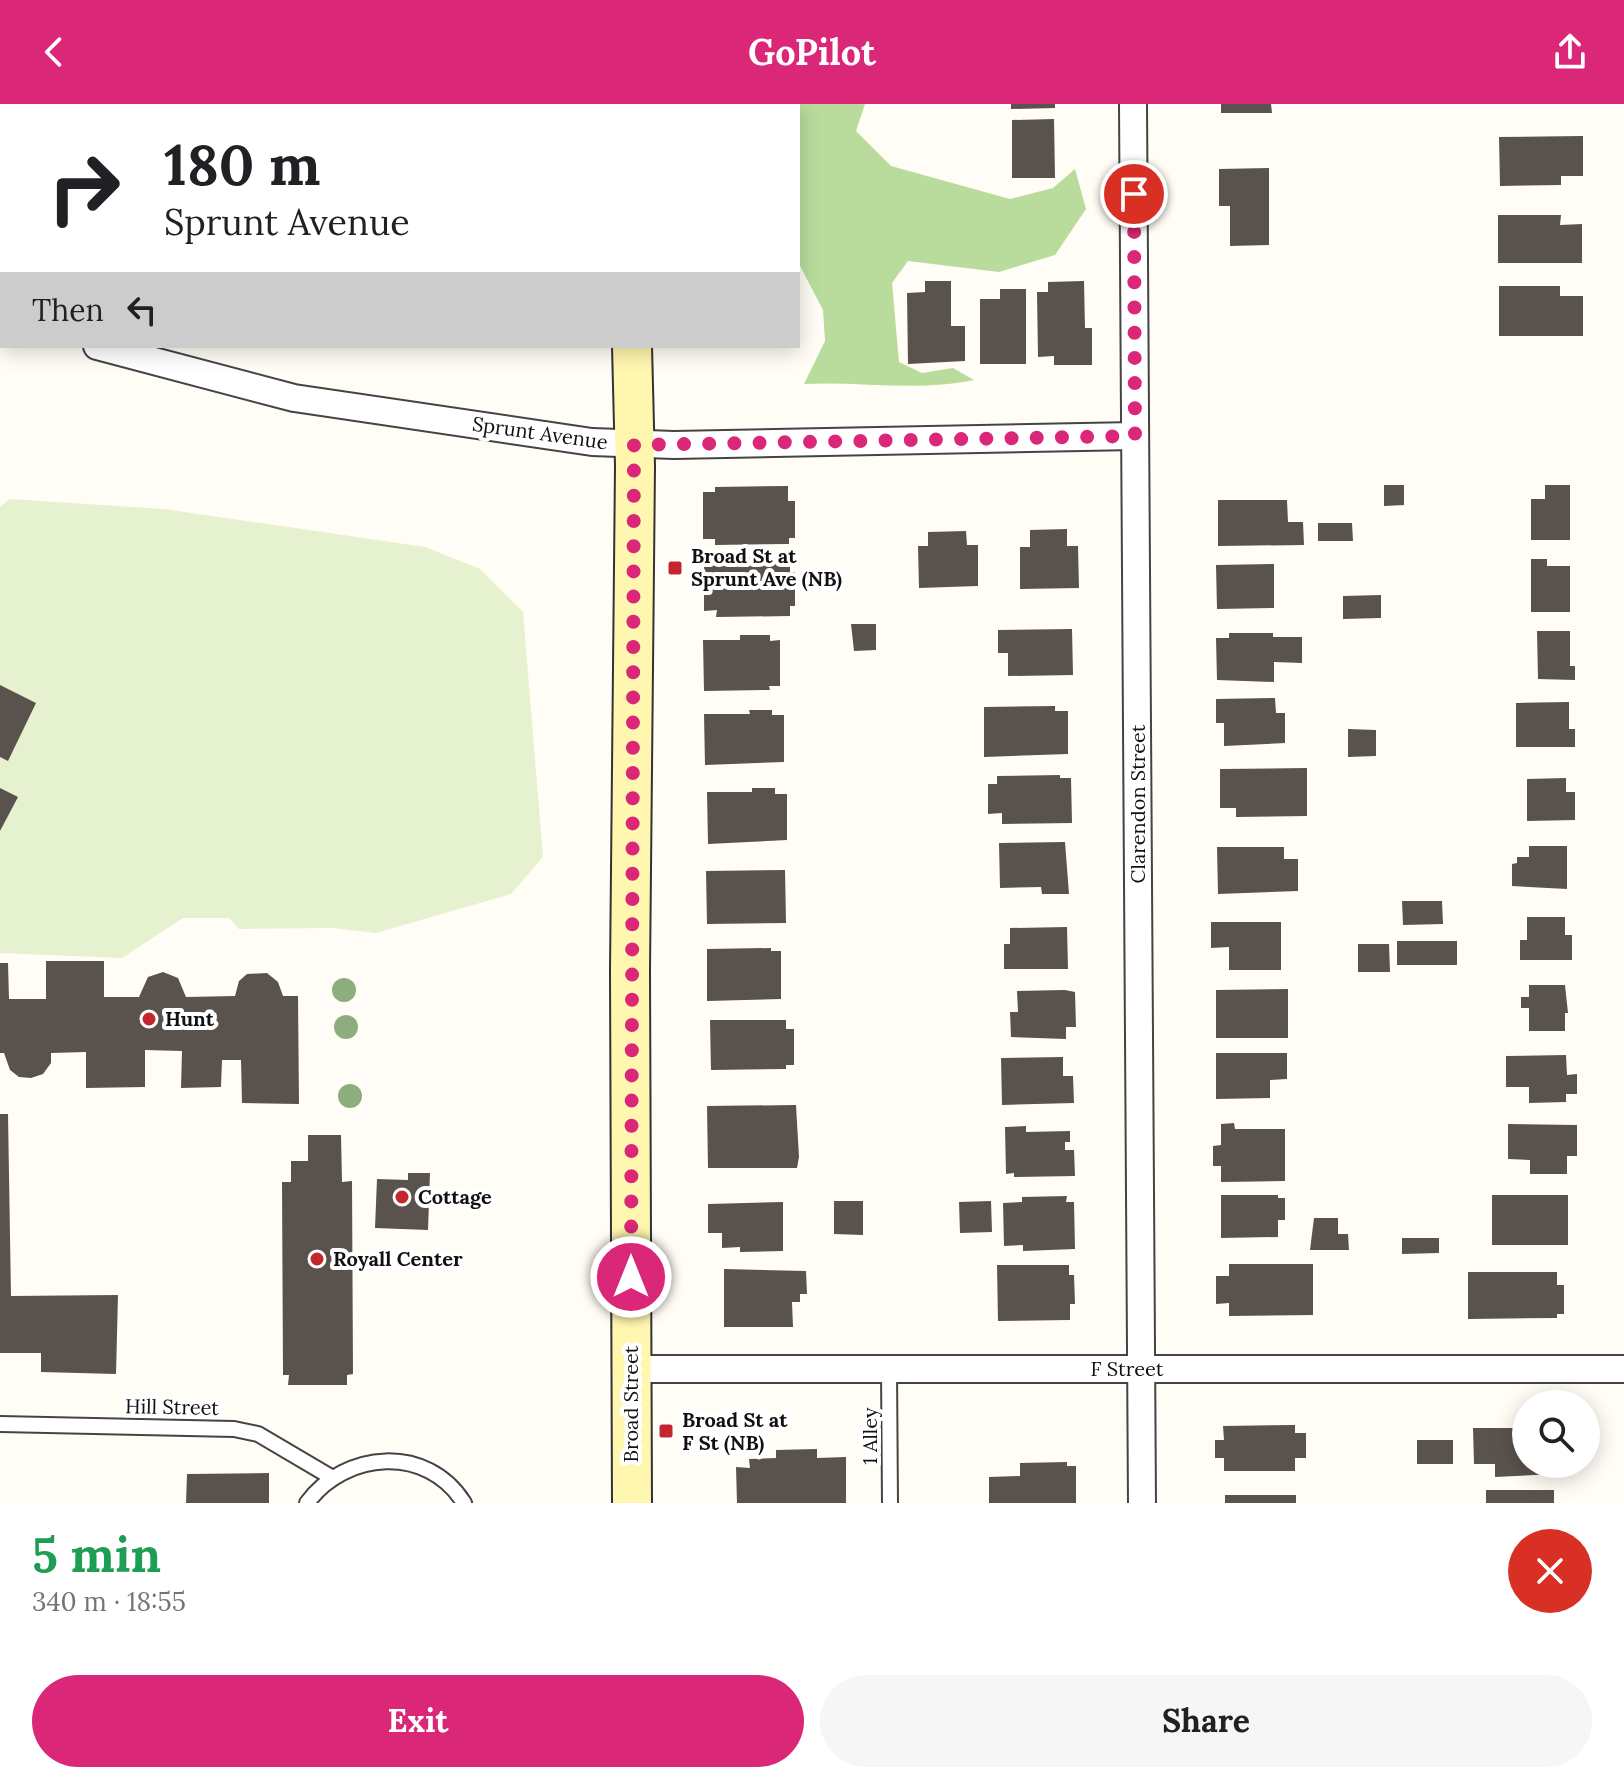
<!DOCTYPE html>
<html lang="en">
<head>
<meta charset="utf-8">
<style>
	body { margin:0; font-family:Lora,serif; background:#f6f6f6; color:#202124; height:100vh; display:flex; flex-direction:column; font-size:30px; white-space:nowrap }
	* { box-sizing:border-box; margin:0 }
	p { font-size:26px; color:#757577 }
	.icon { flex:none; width:44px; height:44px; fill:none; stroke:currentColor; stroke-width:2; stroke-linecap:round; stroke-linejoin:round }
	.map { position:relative; height:1399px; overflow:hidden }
	.sheet { display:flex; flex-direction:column; background:#fff; flex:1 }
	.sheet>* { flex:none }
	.top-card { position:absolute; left:0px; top:0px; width:800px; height:244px; box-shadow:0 4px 20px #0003; background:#fff; color:#202124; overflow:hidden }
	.buttons { position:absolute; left:1512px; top:1286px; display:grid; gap:16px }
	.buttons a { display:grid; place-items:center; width:88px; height:88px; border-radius:50%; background:#fff; box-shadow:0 4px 20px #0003; font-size:40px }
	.pin { position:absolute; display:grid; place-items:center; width:68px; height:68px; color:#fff; margin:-34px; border:4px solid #fff; border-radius:50%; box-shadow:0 2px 8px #0007 }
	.me { position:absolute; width:88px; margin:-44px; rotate:0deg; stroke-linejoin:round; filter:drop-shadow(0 0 6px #0008) }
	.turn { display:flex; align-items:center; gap:28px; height:168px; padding:0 32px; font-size:36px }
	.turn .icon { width:104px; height:104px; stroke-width:2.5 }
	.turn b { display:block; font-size:56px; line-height:68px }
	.then { display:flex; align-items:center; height:76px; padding:0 32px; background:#0003; gap:16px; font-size:30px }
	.round { display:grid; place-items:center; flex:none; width:84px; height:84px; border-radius:42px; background:#f6f6f6 }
	.headline { display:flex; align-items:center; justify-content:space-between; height:136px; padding:0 32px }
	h1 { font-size:48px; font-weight:800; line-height:60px; color:#1e9e55 }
	.action { display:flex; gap:16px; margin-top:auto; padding:16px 32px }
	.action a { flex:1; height:92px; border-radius:48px; background:#db2777; color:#fff; font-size:32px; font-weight:800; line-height:92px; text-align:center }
	.action a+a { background:#f6f6f6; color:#202124 }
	header { display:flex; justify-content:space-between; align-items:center; height:104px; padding:0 32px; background:#db2777; color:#fff; font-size:36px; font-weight:800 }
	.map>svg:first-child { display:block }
	.forest { fill:#b9dc9c }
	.pitch { fill:#e6f2cf }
	.building { fill:#5a524d }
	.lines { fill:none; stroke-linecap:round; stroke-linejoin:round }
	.lane-casing { stroke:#444; stroke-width:18 }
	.street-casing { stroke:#444; stroke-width:30 }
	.secondary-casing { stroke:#333; stroke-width:42 }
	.lane { stroke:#fff; stroke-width:14 }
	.street { stroke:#fff; stroke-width:26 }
	.secondary { stroke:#fff6b0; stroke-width:38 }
	.tree { fill:#8dad7f }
	.route { stroke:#db2777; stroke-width:14; stroke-dasharray:0 25.2 }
	.poi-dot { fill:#c4262e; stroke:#fff; stroke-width:3 }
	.labels { text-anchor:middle; stroke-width:8; stroke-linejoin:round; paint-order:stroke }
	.street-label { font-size:20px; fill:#111; stroke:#fff }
	.poi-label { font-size:20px; font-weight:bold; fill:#111; stroke:#fff; text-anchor:start }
</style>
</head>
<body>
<header><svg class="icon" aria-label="back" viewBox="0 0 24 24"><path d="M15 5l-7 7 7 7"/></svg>GoPilot<svg class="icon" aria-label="share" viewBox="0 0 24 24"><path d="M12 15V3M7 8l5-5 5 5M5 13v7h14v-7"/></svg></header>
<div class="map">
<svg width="1624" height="1399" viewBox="0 0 1624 1399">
	<rect width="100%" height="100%" fill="#fffdf5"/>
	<path class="forest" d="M 687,0 L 865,0 L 856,27 L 891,62 L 1010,95 L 1053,84 L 1075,65 L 1086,105 L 1055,151 L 999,168 L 908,157 L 892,179 L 899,258 L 922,269 L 953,264 L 974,276 C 917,288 862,277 804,280 L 825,237 L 823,206 L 798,158 L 798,2 Z"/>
	<polygon class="pitch" points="9,395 164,405 425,443 480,465 523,508 543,753 511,790 376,829 333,824 239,825 229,814 183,814 122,854 0,849 0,403"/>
	<g class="building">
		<polygon points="1011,0 1055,0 1055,4 1011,5"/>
		<polygon points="1221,0 1271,0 1272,9 1221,9"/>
		<polygon points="1054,15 1055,74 1012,74 1012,16"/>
		<polygon points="1583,32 1583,72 1561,72 1561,81 1500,82 1499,33"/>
		<polygon points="1269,64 1269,141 1230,142 1230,102 1219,102 1219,65"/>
		<polygon points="1498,111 1561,111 1560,121 1582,120 1582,159 1498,159"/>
		<polygon points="925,177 951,177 951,222 965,222 965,257 908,260 907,189 925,188"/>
		<polygon points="1084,177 1085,224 1092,224 1092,261 1054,261 1054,252 1038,253 1037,188 1048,188 1048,178"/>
		<polygon points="1499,182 1560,182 1560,192 1583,192 1583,232 1499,232"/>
		<polygon points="1000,185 1026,185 1026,260 980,260 980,195 1000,195"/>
		<polygon points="1384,381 1404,381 1404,401 1384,402"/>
		<polygon points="1545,381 1570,381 1570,436 1531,436 1531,395 1545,395"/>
		<polygon points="788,382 788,397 795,397 795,434 789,434 789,440 715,441 715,435 703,435 703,388 715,388 715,383"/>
		<polygon points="1218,396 1287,396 1288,418 1303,418 1304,441 1218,442"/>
		<polygon points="1318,419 1352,419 1353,437 1318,437"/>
		<polygon points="1067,425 1067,442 1078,442 1079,484 1020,485 1020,443 1030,443 1030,426"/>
		<polygon points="966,427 967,441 978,441 978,482 919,484 918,442 928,442 928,428"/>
		<polygon points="790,453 790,468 795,468 795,502 790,502 790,512 716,513 717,506 704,507 704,459 716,459 716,454"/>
		<polygon points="1531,455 1547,455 1547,462 1570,462 1570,508 1531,508"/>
		<polygon points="1274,460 1274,504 1217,505 1216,461"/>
		<polygon points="1381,491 1381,514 1343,515 1343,492"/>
		<polygon points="851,520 876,520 876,546 854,547"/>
		<polygon points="1072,525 1073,571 1008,572 1008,549 998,549 998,526"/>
		<polygon points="1537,527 1570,527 1570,562 1575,562 1575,576 1538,575"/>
		<polygon points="1229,529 1273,529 1273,533 1302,533 1302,559 1274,558 1274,578 1217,576 1216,534 1229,534"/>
		<polygon points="740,531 770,531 770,537 780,536 780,582 769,582 770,586 704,587 703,536 740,536"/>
		<polygon points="0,581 36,599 8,657 0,653"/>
		<polygon points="1275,594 1276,609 1285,609 1285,639 1224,642 1224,619 1216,619 1216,595"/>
		<polygon points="1569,598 1569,625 1575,625 1575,643 1516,643 1516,599"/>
		<polygon points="1055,602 1055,607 1068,607 1068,650 984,653 984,603"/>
		<polygon points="749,606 772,606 772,611 784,611 784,658 705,661 704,610 750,610"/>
		<polygon points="1348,625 1376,626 1376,652 1348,653"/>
		<polygon points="1307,664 1307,712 1236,713 1236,704 1220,704 1220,665"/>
		<polygon points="1060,671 1060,674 1071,674 1072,719 1002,720 1002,709 988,710 988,680 997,680 997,672"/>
		<polygon points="1566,674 1566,688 1575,688 1575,716 1527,717 1527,675"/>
		<polygon points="0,684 18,693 0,727"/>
		<polygon points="752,684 775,684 775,690 787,690 787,736 708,740 707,688 752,688"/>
		<polygon points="1065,738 1069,790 1042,790 1041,783 1000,784 999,739"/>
		<polygon points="1529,742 1567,742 1567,785 1512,782 1512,760 1517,759 1517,753 1529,753"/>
		<polygon points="1217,743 1284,743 1284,755 1298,755 1298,787 1218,790"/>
		<polygon points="785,766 786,819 707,820 706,767"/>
		<polygon points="1402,797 1442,797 1443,820 1403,821"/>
		<polygon points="1527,813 1565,813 1565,831 1572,831 1572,856 1520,856 1520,836 1527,836"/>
		<polygon points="1211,818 1281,818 1281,866 1229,866 1229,843 1211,844"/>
		<polygon points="1067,823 1068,865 1004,865 1004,840 1010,840 1010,824"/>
		<rect x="1397" y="837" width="60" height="24"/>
		<polygon points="1358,840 1389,840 1390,868 1358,868"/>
		<polygon points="771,844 771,847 781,847 781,895 707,897 707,845"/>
		<polygon points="46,857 104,857 104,893 139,893 148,873 163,868 178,874 186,893 235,892 239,877 247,870 267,869 278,878 283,892 298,892 299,1000 242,999 241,956 222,956 221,983 181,984 182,947 145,946 145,983 86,984 86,948 51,949 51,959 43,970 31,974 19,973 10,966 4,949 0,949 0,859 8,859 9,895 46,895"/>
		<polygon points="1529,881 1565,881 1568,909 1565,909 1565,927 1529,927 1529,904 1521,904 1521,893 1529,893"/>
		<polygon points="1288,885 1288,934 1216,934 1216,886"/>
		<polygon points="1065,886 1075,888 1076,923 1066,923 1066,935 1011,933 1010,908 1018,908 1017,887"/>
		<polygon points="710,916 786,916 786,925 794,925 794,961 786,961 786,965 711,966"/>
		<polygon points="1216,949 1287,949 1287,975 1270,976 1270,994 1216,995"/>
		<polygon points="1566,951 1567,971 1577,970 1577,990 1566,990 1566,998 1529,999 1529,983 1506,983 1506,952"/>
		<polygon points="1063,953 1063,972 1073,972 1074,999 1002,1001 1001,954"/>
		<polygon points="796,1001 799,1053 797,1064 708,1064 707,1002"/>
		<polygon points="0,1010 8,1010 11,1192 118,1191 116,1270 41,1268 41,1249 0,1249"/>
		<polygon points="1234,1019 1235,1025 1285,1025 1285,1077 1221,1078 1221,1062 1213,1062 1213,1042 1221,1041 1221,1020"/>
		<polygon points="1508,1020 1577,1021 1577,1052 1567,1052 1567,1070 1530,1070 1530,1056 1508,1055"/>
		<polygon points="1026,1022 1026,1028 1070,1027 1070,1038 1065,1038 1065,1046 1074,1046 1075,1072 1014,1073 1014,1069 1006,1070 1005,1023"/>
		<polygon points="308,1031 341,1031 342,1078 352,1077 353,1270 347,1271 347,1281 288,1281 289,1271 283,1271 282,1078 291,1078 291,1057 308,1057"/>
		<polygon points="408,1069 430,1069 428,1126 375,1124 377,1075 408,1076"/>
		<polygon points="1221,1091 1278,1091 1278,1094 1285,1094 1285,1116 1278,1116 1278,1133 1221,1134"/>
		<rect x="1492" y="1091" width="76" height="50"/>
		<polygon points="1067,1092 1066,1098 1074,1098 1075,1145 1023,1147 1023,1141 1004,1142 1003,1099 1022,1098 1022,1093"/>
		<polygon points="834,1097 863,1097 863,1131 834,1130"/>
		<polygon points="991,1097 992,1128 960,1129 959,1098"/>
		<polygon points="783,1098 783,1147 740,1148 740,1143 722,1144 722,1129 708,1129 708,1100"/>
		<polygon points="1314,1114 1338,1114 1338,1130 1348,1130 1349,1146 1310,1146"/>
		<polygon points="1402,1134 1439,1134 1439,1149 1402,1150"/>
		<polygon points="1229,1160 1313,1160 1313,1211 1229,1212 1229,1199 1216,1200 1216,1172 1229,1172"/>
		<polygon points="997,1161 1069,1161 1069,1171 1074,1171 1075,1200 1070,1200 1070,1216 998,1217"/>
		<polygon points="724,1165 806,1167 807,1190 800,1190 800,1198 792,1198 793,1223 724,1223"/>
		<polygon points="1468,1168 1557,1168 1557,1181 1564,1181 1564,1210 1557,1210 1557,1214 1468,1215"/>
		<polygon points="1295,1321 1295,1329 1306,1329 1306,1354 1295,1354 1295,1367 1224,1367 1224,1354 1215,1354 1215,1336 1224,1336 1223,1322"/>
		<polygon points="1473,1324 1526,1324 1526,1360 1554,1360 1554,1370 1495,1373 1495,1360 1474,1360"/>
		<rect x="1417" y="1336" width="36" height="24"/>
		<polygon points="817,1345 817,1354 846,1353 846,1399 737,1399 736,1363 750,1364 749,1355 776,1354 776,1346"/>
		<polygon points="1067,1358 1067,1362 1076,1362 1076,1399 989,1399 989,1373 1020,1372 1020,1359"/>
		<polygon points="269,1369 269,1399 186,1399 187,1370"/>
		<rect x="1486" y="1386" width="68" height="13"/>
		<rect x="1225" y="1391" width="71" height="8"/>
	</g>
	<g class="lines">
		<g class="lane-casing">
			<g id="lane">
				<polyline points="889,1264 890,1399"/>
				<polyline points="0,1320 234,1325 258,1330 331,1373"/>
				<path d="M 307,1399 C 345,1347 427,1340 464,1399"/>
			</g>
		</g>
		<g class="street-casing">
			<g id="street">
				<polyline points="151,0 151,2"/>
				<polyline points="1133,0 1142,1399"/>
				<polyline points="0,213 2,214"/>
				<polyline points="97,242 294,294 592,338 674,341 1135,332"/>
				<polyline points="631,1265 1624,1265"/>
			</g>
		</g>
		<g class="secondary-casing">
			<g id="secondary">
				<polyline points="629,0 629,2"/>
				<polyline points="632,1399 630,867 635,362 632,242"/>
			</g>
		</g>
		<use href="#lane" class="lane"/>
		<use href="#street" class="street"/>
		<use href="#secondary" class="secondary"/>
	</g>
	<g class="tree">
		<circle cx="344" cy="886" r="12"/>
		<circle cx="346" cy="923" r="12"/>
		<circle cx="350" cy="992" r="12"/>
	</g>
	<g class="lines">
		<polyline class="route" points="631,1173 634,341 1135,332 1134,90"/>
	</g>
	<g class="poi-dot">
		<rect x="667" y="456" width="16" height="16" rx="4"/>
		<circle cx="149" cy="915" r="8"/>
		<circle cx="402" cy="1093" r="8"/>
		<circle cx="317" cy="1155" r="8"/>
		<rect x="658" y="1319" width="16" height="16" rx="4"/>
	</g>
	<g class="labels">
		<g class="street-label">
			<text transform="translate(540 329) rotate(8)" y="7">Sprunt Avenue</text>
			<text transform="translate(1138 700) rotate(-90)" y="7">Clarendon Street</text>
			<text x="1127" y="1272">F Street</text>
			<text transform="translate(631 1300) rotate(-90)" y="7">Broad Street</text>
			<text transform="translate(172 1303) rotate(1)" y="7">Hill Street</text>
			<text transform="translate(870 1332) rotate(-90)" y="7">1 Alley</text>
		</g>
		<g class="poi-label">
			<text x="691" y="459">Broad St at<tspan x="691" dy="23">Sprunt Ave (NB)</tspan></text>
			<text x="165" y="922">Hunt</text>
			<text x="418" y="1100">Cottage</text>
			<text x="333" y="1162">Royall Center</text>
			<text x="682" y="1323">Broad St at<tspan x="682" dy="23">F St (NB)</tspan></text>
		</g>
	</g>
</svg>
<div class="buttons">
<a><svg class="icon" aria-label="search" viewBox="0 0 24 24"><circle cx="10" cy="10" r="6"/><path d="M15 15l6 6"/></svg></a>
</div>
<div class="pin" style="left:1134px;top:90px;background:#d93025"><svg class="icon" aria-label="arrive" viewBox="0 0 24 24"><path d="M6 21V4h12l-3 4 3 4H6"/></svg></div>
<svg class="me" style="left:631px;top:1173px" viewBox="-20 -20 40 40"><circle r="17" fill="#db2777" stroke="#fff" stroke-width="3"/><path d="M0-11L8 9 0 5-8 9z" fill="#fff"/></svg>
<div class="top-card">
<div class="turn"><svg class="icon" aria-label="right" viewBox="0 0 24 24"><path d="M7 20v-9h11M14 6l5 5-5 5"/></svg><div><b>180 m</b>Sprunt Avenue</div></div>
<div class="then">Then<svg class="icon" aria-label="left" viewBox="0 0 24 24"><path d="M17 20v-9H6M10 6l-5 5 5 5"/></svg></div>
</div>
</div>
<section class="sheet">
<div class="headline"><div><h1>5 min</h1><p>340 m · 18:55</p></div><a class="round" style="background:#d93025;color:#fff"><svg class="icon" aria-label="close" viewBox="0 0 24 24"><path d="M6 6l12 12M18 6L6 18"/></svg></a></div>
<div class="action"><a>Exit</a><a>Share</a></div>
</section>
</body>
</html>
